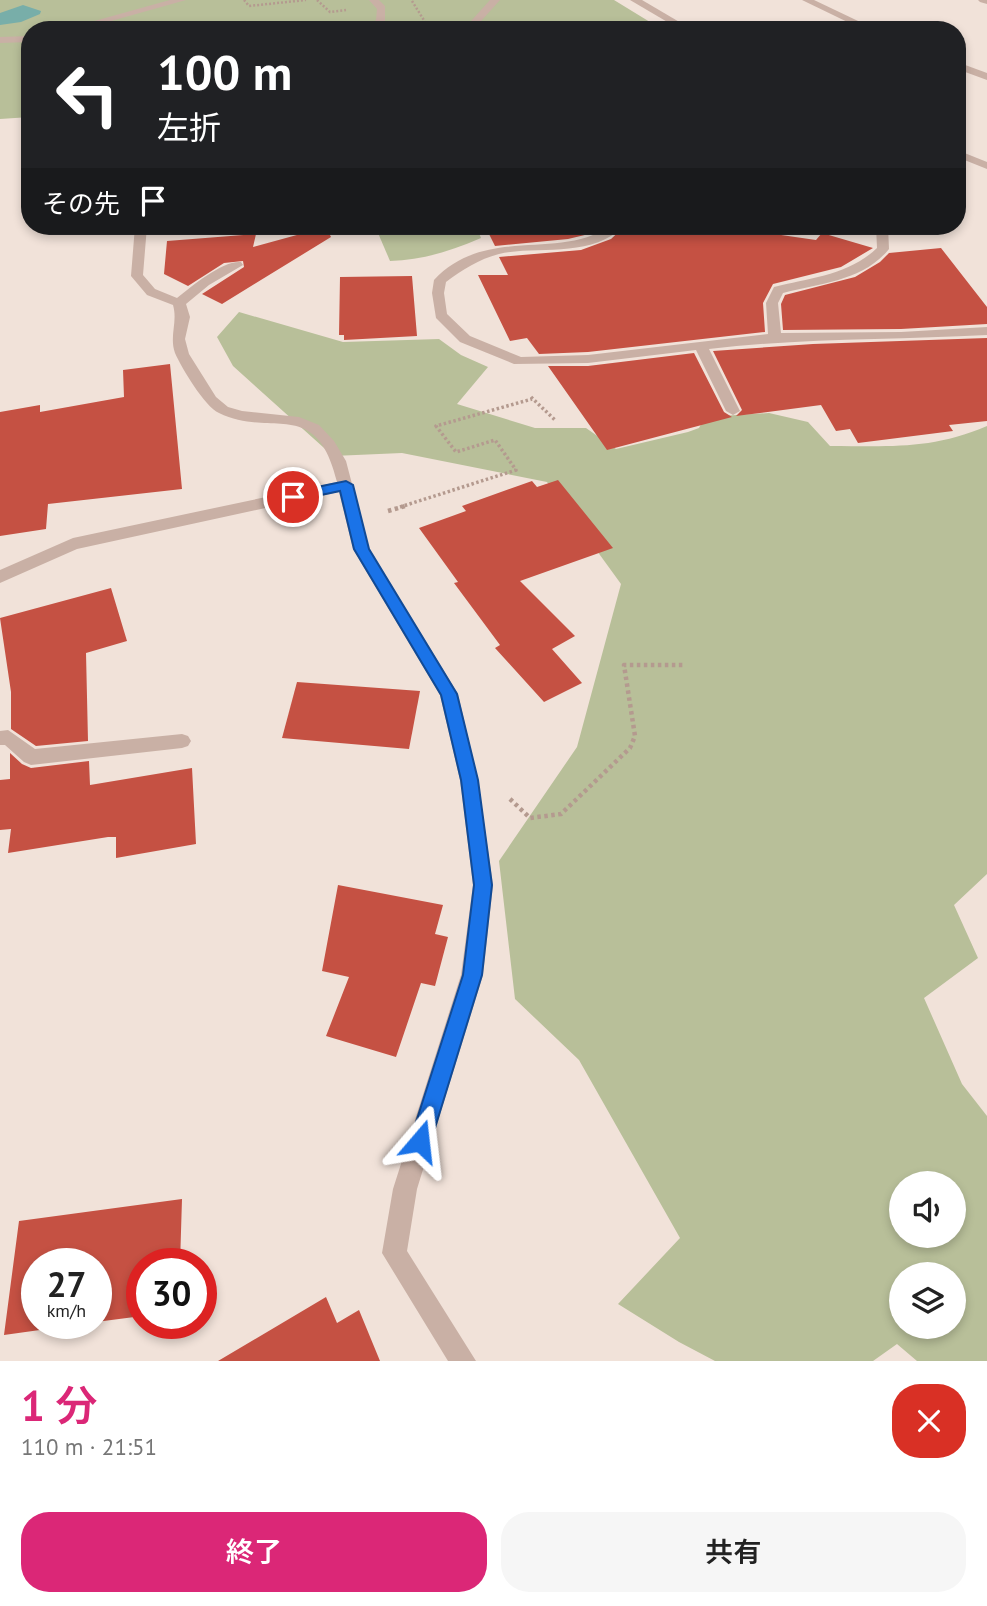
<!DOCTYPE html>
<html lang="ja">
<head>
<meta charset="utf-8">
<style>
	body { margin:0; font-family:"PT Sans","Noto Sans JP",sans-serif; background:#f6f6f6; color:#222; height:100vh; display:flex; flex-direction:column; font-size:26px; white-space:nowrap }
	* { box-sizing:border-box; margin:0 }
	p { font-size:23px; color:#767676 }
	.icon { flex:none; width:38px; height:38px; fill:none; stroke:currentColor; stroke-width:2; stroke-linecap:round; stroke-linejoin:round }
	.map { position:relative; height:1361px; overflow:hidden }
	.panel { display:flex; flex-direction:column; background:#fff; flex:1 }
	.panel>* { flex:none }
	.guide { position:absolute; left:21px; top:21px; width:945px; height:214px; border-radius:28px; box-shadow:0 4px 10px #0003; background:#202124; color:#fff; overflow:hidden }
	.buttons { position:absolute; left:889px; top:1171px; display:grid; gap:14px }
	.buttons a { display:grid; place-items:center; width:77px; height:77px; border-radius:50%; background:#fff; box-shadow:0 4px 10px #0003; font-size:35px }
	.speed { position:absolute; left:21px; top:1248px; display:flex; gap:14px; font-size:35px; font-weight:700; text-align:center }
	.speed>* { display:grid; place-content:center; width:91px; height:91px; border-radius:50%; background:#fff; box-shadow:0 4px 10px #0003; line-height:1 }
	.speed small { font-size:18px; font-weight:400 }
	.speed .limit { border:10px solid #d22; background:#fff; color:#111 }
	.pin { position:absolute; display:grid; place-items:center; width:60px; height:60px; color:#fff; margin:-30px; border:4px solid #fff; border-radius:50%; box-shadow:0 2px 7px #0007 }
	.me { position:absolute; width:77px; margin:-38px; rotate:17deg; stroke-linejoin:round; filter:drop-shadow(0 0 5px #0008) }
	.turn { display:flex; align-items:center; gap:24px; height:147px; padding:0 21px; font-size:32px }
	.turn .icon { width:91px; height:91px; stroke-width:2.5 }
	.turn b { display:block; font-size:49px; line-height:60px }
	.then { display:flex; align-items:center; height:66px; padding:0 21px; background:#0003; gap:14px; font-size:26px }
	.round { display:grid; place-items:center; flex:none; width:74px; height:74px; border-radius:28px; background:#f6f6f6 }
	.overview { display:flex; align-items:center; justify-content:space-between; height:119px; padding:0 21px }
	h1 { font-size:42px; font-weight:600; line-height:52px; color:#db2777 }
	.button { display:flex; gap:14px; margin-top:auto; padding:14px 21px }
	.button a { flex:1; height:80px; border-radius:28px; background:#db2777; color:#fff; font-size:28px; font-weight:600; line-height:80px; text-align:center }
	.button a+a { background:#f6f6f6; color:#222 }
	.map>svg:first-child { display:block }
	.green { fill:#b8bf99; fill-rule:evenodd }
	.water { fill:#78aea9 }
	.building { fill:#c55143 }
	.lines { fill:none; stroke-linecap:round; stroke-linejoin:round }
	.path-far2 { stroke:#b49a8f; stroke-width:2.5; stroke-dasharray:2 2; stroke-linecap:butt }
	.path-far1 { stroke:#b49a8f; stroke-width:3.5; stroke-dasharray:2.5 2.5; stroke-linecap:butt }
	.path { stroke:#b49a8f; stroke-width:4.5; stroke-dasharray:3.5 3.5; stroke-linecap:butt }
	.minor { fill:#c9b0a5; fill-rule:evenodd }
	.route { fill:#1a73e8; stroke:#114b97; stroke-width:2 }
</style>
</head>
<body>
<div class="map">
<svg width="987" height="1361" viewBox="0 0 987 1361">
	<rect width="100%" height="100%" fill="#f1e2d9"/>
	<g class="green">
		<polygon points="0,0 614,0 663,30 30,30 30,117 0,119"/>
		<path d="M 382,226 L 476,226 L 481,238 C 451,251 423,260 390,261 L 378,233 Z"/>
		<path d="M 239,312 L 343,342 L 439,339 L 461,355 L 488,367 L 457,404 L 535,428 L 586,428 L 616,449 L 688,432 L 699,428 L 705,417 L 769,413 L 808,422 L 830,446 C 889,446 931,450 987,426 L 987,874 L 954,905 L 978,958 L 924,998 L 962,1084 L 987,1116 L 987,1361 L 917,1361 L 897,1344 L 873,1361 L 715,1361 L 679,1342 L 618,1304 L 680,1238 L 579,1060 L 515,999 L 499,861 L 577,747 L 621,584 L 547,482 L 402,453 L 333,456 L 233,366 L 217,337 ZM 901,1183 L 954,1183 L 954,1236 L 901,1236 ZM 901,1274 L 954,1274 L 954,1326 L 901,1326 Z"/>
	</g>
	<polygon class="water" points="23,5 41,11 40,14 21,22 0,25 0,13"/>
	<g class="building">
		<polygon points="485,226 605,226 589,234 568,239 495,246"/>
		<polygon points="625,226 720,226 816,240 822,233 873,248 841,267 773,284 763,303 765,332 588,352 539,354 527,338 510,341 478,275 508,275 499,257 581,250 611,239"/>
		<polygon points="326,227 331,237 222,304 202,294 244,267 243,261 224,263 188,286 164,274 167,241 256,234 253,247"/>
		<polygon points="941,248 987,307 987,324 901,329 783,330 781,304 785,295 855,277 880,262 889,253"/>
		<polygon points="412,276 417,336 344,340 344,335 339,335 340,277"/>
		<polygon points="987,338 987,421 949,425 953,431 858,443 850,429 836,431 821,405 736,416 742,410 713,351 813,344"/>
		<polygon points="694,353 724,412 732,417 607,450 548,366 588,366"/>
		<polygon points="170,364 182,489 48,504 46,529 0,536 0,412 40,405 40,412 124,397 123,370"/>
		<polygon points="558,480 613,548 520,581 575,636 552,649 582,683 544,702 495,648 500,645 454,583 458,582 419,528 466,511 462,506 532,481 537,487"/>
		<polygon points="111,588 127,641 86,653 88,741 36,746 11,729 11,692 0,618"/>
		<polygon points="297,682 420,691 409,749 282,738"/>
		<polygon points="10,753 22,764 31,768 89,761 90,785 192,768 196,844 116,858 116,837 108,837 8,853 11,829 0,830 0,780 10,779"/>
		<polygon points="338,885 443,905 435,934 448,937 435,986 421,983 396,1057 326,1036 349,977 322,971"/>
		<polygon points="182,1199 180,1264 142,1264 142,1316 96,1322 96,1264 37,1264 37,1323 90,1323 4,1335 19,1221"/>
		<polygon points="326,1297 337,1323 359,1310 380,1361 218,1361"/>
	</g>
	<g class="lines">
		<g class="path-far2">
			<polyline points="244,0 249,6 306,0"/>
			<polyline points="317,0 330,12 346,10"/>
			<polyline points="412,1 430,30"/>
		</g>
		<g class="path-far1">
			<polyline points="531,397 556,421"/>
			<polyline points="400,507 516,470 495,440 456,452 436,426 532,399"/>
		</g>
		<g class="path">
			<polyline points="388,511 405,506"/>
			<polyline points="510,799 530,818 561,814 630,748 635,736 624,665 684,665"/>
		</g>
		<g class="minor">
			<polygon points="170,0 186,0 79,30 62,30"/>
			<polygon points="369,0 379,0 385,6 385,21 374,30 362,30 376,20 377,9"/>
			<polygon points="490,0 500,0 473,30 463,30"/>
			<polygon points="630,0 642,0 693,30 681,30"/>
			<polygon points="802,0 814,0 877,30 864,30"/>
			<polygon points="978,0 987,0 987,4 980,2"/>
			<polygon points="30,36 30,42 0,43 0,37"/>
			<polygon points="957,62 987,73 987,80 957,69"/>
			<polygon points="957,150 987,162 987,169 957,157"/>
			<path d="M 135,226 L 147,226 L 143,275 L 155,289 L 177,298 C 192,286 223,260 241,262 L 243,265 L 209,285 L 186,304 L 190,317 L 185,339 L 189,354 L 216,397 L 228,407 L 242,411 L 299,417 L 319,425 L 334,441 L 346,461 L 369,549 L 458,694 L 478,780 L 493,885 L 483,975 L 417,1189 L 407,1251 L 476,1361 L 448,1361 L 382,1253 L 393,1189 L 461,975 L 473,885 L 460,780 L 440,695 L 353,549 L 339,492 L 77,549 L 0,583 L 0,570 L 73,538 L 337,482 C 316,396 273,439 219,413 C 205,407 181,367 175,353 C 169,336 178,322 173,305 L 147,295 L 131,276 Z"/>
			<path d="M 610,226 L 623,226 C 592,259 538,245 499,254 C 479,259 462,270 446,282 L 444,293 L 447,314 L 470,336 L 521,357 L 588,355 L 768,334 L 766,303 L 774,287 C 810,278 849,275 877,248 L 876,226 L 888,226 L 889,249 C 863,281 821,283 783,293 L 778,303 L 781,333 L 901,332 L 987,327 L 987,335 C 894,340 801,338 709,349 L 740,411 L 733,415 L 726,411 L 696,350 L 588,363 L 514,364 L 460,342 L 436,318 L 432,293 L 434,280 C 485,225 560,261 610,226 Z"/>
			<polygon points="8,730 35,749 182,734 188,736 191,741 188,746 182,748 31,765 24,762 5,745 0,745 0,731"/>
		</g>
	</g>
	<polygon class="route" points="346,481 353,485 369,549 457,694 478,780 492,885 482,975 431,1141 428,1149 420,1152 413,1149 410,1141 463,975 474,885 461,780 441,695 354,549 340,491 293,501 286,497 293,492"/>
</svg>
<div class="buttons">
<a><svg class="icon" aria-label="sound" viewBox="0 0 24 24"><path d="M4 9h4l5-4v14l-5-4H4zM17 9q2 3 0 6"/></svg></a>
<a><svg class="icon" aria-label="layers" viewBox="0 0 24 24"><path d="M12 4l9 5-9 5-9-5zM3 14l9 5 9-5"/></svg></a>
</div>
<div class="speed"><div>27<small>km/h</small></div><div class="limit">30</div></div>
<div class="pin" style="left:293px;top:497px;background:#d93025"><svg class="icon" aria-label="arrive" viewBox="0 0 24 24"><path d="M6 21V4h12l-3 4 3 4H6"/></svg></div>
<svg class="me" style="left:420px;top:1141px" viewBox="-20 -20 40 40"><path d="M0-17L14 15 0 8-14 15z" fill="#1a73e8" stroke="#fff" stroke-width="4"/></svg>
<div class="guide">
<div class="turn"><svg class="icon" aria-label="left" viewBox="0 0 24 24"><path d="M17 20v-9H6M10 6l-5 5 5 5"/></svg><div><b>100 m</b>左折</div></div>
<div class="then">その先<svg class="icon" aria-label="arrive" viewBox="0 0 24 24"><path d="M6 21V4h12l-3 4 3 4H6"/></svg></div>
</div>
</div>
<section class="panel">
<div class="overview"><div><h1>1 分</h1><p>110 m · 21:51</p></div><a class="round" style="background:#d93025;color:#fff"><svg class="icon" aria-label="close" viewBox="0 0 24 24"><path d="M6 6l12 12M18 6L6 18"/></svg></a></div>
<div class="button"><a>終了</a><a>共有</a></div>
</section>
</body>
</html>
